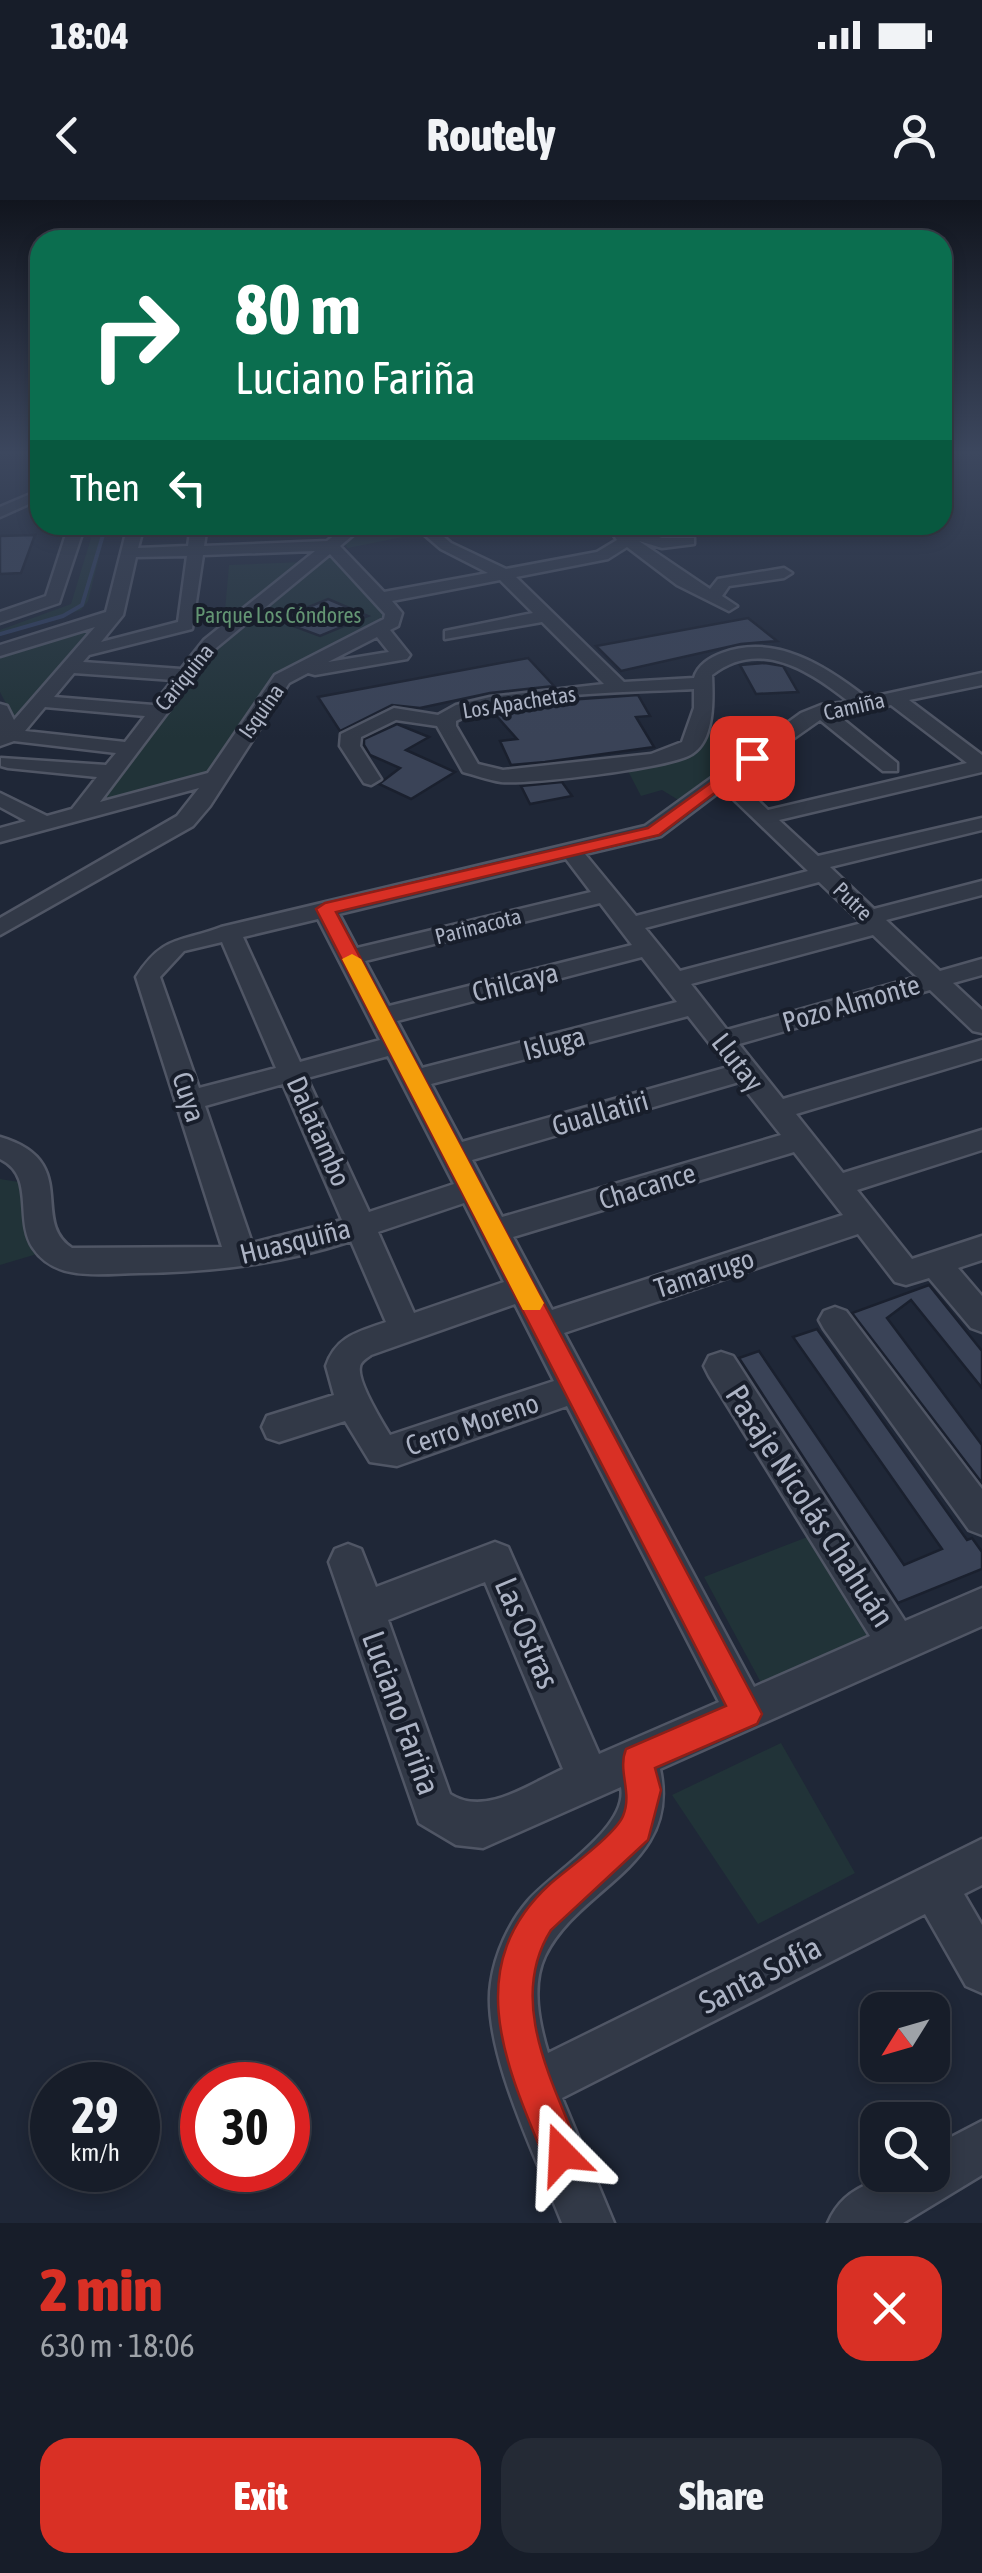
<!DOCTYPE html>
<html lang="en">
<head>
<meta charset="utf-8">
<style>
	body { margin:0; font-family:"Asap Condensed",sans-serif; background:#242a35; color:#f1f3f6; height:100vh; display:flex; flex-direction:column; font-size:38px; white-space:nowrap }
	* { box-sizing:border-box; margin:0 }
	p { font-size:32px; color:#9ea2a8 }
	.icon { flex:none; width:55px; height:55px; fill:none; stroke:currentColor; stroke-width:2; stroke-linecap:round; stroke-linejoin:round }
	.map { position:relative; height:2023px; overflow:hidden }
	.sheet { display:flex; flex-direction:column; background:#171d29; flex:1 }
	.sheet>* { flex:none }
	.guide { position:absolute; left:30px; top:30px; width:922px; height:305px; border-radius:30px; box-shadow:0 5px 15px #0003,0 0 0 2px #363b46; background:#0b6e4f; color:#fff; overflow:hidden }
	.needle { width:65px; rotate:233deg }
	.tools { position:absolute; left:860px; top:1792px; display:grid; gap:20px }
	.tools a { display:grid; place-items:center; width:90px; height:90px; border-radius:20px; background:#171d29; box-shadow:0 5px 15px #0003,0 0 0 2px #363b46; font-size:50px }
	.speed { position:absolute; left:30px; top:1862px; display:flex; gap:20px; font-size:50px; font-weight:700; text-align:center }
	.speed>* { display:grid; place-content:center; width:130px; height:130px; border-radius:50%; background:#171d29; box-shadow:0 5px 15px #0003,0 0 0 2px #363b46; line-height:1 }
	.speed small { font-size:25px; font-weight:400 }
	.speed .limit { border:15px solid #d22; background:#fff; color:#111 }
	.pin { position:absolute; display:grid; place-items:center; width:85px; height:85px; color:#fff; margin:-42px; border-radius:20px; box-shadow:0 5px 15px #0006 }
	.me { position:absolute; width:110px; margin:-55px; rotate:339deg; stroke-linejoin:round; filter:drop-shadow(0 0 8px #0008) }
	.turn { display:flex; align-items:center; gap:35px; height:210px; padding:0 40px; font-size:45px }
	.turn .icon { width:130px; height:130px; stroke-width:2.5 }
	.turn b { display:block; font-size:70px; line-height:85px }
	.then { display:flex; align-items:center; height:95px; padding:0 40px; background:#0003; gap:20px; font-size:38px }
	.round { display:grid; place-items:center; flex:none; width:105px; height:105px; border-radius:30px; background:#242a35 }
	.head { display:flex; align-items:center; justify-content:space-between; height:170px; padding:0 40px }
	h1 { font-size:60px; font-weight:800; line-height:75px; color:#d93025 }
	.primary-button { display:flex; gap:20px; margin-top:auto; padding:20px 40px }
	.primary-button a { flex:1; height:115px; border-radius:30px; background:#d93025; color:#fff; font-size:40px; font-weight:800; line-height:115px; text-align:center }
	.primary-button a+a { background:#242a35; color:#f1f3f6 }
	.status { display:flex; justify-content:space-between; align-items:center; height:70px; padding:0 50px; background:#171d29; direction:ltr }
	.status svg { height:28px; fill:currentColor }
	header { display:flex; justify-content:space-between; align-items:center; height:130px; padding:0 40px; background:#171d29; font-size:45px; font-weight:800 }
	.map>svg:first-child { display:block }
	.green { fill:#213338 }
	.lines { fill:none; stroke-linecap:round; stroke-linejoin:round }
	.stream { stroke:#303e5d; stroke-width:4 }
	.building { fill:#3a4357; stroke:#1a202e; stroke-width:2.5 }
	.minor-casing { stroke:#505665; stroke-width:5 }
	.minor { fill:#323947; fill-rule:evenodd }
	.route { fill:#d93025; stroke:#8d1f18; stroke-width:2.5 }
	.slow { fill:#f59e0b }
	.labels { text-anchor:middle; stroke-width:8; stroke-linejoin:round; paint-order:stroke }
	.far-park-label { font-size:22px; fill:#639573; stroke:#181e2b }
	.far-street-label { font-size:22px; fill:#acb3c4; stroke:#181e2b }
	.street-label { font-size:28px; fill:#acb3c4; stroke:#181e2b }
	.near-street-label { font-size:32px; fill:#acb3c4; stroke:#181e2b }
</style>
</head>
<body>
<div class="status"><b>18:04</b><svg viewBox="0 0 49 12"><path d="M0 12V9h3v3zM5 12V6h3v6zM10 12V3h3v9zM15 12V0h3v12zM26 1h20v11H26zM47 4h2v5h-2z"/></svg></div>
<header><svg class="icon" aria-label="back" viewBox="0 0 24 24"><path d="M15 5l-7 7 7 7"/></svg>Routely<svg class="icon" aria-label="person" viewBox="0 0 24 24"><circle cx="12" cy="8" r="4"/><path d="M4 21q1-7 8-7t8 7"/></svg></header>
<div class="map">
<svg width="982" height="2023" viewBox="0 0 982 2023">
	<rect width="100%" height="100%" fill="#1f2737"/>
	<g class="green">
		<polygon points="95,325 107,325 88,401 81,410 0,435 0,430 71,404"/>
		<polygon points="365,325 407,325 417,334 348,348 343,342"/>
		<polygon points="330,351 387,414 383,424 279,474 208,575 91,608 219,441 212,431 225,411 229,365 305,362"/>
		<polygon points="96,424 94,431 14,519 0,492 0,455"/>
		<polygon points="704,526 759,548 680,601 662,590 641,596 627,569 676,560"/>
		<polygon points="0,979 19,982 37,1054 0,1065"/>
		<polygon points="810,1336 876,1444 765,1490 704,1377"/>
		<polygon points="781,1543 855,1673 758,1724 672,1595"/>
	</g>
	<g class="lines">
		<polyline class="stream" points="0,434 63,416 82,405 106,325"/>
	</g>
	<g class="building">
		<polygon points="35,335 21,373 0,374 0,336"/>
		<polygon points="328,399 368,416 320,436 277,420"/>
		<polygon points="748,418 777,441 741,444 621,471 596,446"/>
		<polygon points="528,458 554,486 490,493 420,508 392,505 340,531 318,497"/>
		<polygon points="765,463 783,466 798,492 756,494 740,465"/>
		<polygon points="638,495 650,516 636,517 654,547 545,562 511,565 500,541 517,539 493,512 539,502"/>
		<polygon points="397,524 429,537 406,550 455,572 411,599 379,584 400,568 370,555 364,545 364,539"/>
		<polygon points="562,582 572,596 530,604 521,586"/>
		<polygon points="929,1085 982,1151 982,1188 911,1100 887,1118 982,1245 982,1283 852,1113"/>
		<polygon points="817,1129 967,1340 972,1338 982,1352 982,1369 898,1403 739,1158 759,1151 904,1365 942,1349 793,1137"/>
	</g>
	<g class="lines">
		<g class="minor-casing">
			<g id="minor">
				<polygon points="40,290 40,299 0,317 0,307"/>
				<polygon points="69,325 85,325 59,403 0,423 0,412 46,396"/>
				<path d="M 128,325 L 144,325 L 138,348 L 188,346 L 191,325 L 207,325 L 204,346 L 327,341 L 348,325 L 365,325 L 340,346 L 384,392 L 488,373 L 441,349 L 413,325 L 430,325 L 451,343 L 506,369 L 597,352 L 617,340 L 607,325 L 624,325 L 662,338 L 694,338 L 694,344 L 662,348 L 639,341 L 710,389 L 718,379 L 784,368 L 792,373 L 784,378 L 729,386 L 722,396 L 737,406 L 729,411 L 677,385 L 627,347 L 608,359 L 516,377 L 624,482 L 694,478 C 697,466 710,457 722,453 C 775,433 826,466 867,498 L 982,473 L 982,485 L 909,500 L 982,555 L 982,572 L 779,620 L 818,656 L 982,618 L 982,630 L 830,667 L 874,709 L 982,681 L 982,695 L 886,720 L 940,771 L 982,759 L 982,775 L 953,783 L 982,810 L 982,833 L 973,831 L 930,790 L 739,844 L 783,899 L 982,840 L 982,858 L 796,914 L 843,973 L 982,930 L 982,950 L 857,990 L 912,1059 L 982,1036 L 982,1060 L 958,1068 L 982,1096 L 982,1132 L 971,1128 L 929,1078 L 906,1085 L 895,1082 L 858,1034 L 564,1133 L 754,1487 L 870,1436 L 709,1176 L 704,1166 L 709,1156 L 721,1152 L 733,1156 L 905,1421 L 982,1388 L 982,1426 L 660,1569 C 681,1666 580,1685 545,1756 C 531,1786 539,1823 548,1853 L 982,1639 L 982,1685 L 964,1694 L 982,1725 L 982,1793 L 966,1786 L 925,1714 L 562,1898 L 614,2023 L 562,2023 C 538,1961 481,1849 491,1783 C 495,1754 509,1723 528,1701 C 553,1672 629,1628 621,1587 L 483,1648 L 456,1645 L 419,1623 L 329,1362 L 335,1349 L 348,1344 L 361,1349 L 376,1387 L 495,1342 L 508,1347 L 599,1554 L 719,1502 L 567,1206 L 397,1266 L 370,1262 L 345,1221 L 279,1242 L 267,1238 L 262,1227 L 267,1216 L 334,1195 L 326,1166 C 336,1136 358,1132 386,1122 L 351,1041 C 280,1064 214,1072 139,1073 C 103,1073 56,1083 33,1048 C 14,1019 36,976 0,959 L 0,937 C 82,961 29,1020 72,1048 L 222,1047 L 136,777 C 163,735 179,743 221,727 L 645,626 L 801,513 L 821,505 L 849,502 C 809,470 759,438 712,475 C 713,498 715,540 692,554 C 671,568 527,585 501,582 C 488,580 475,575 463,572 L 437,526 L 396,520 L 361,537 L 360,546 L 381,579 L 371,585 L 364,583 L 340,546 L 341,534 L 394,508 L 438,515 L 456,505 L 490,497 L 604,484 L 542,422 L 445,439 L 445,431 L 533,413 L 500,380 L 392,401 L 402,413 L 398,426 L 390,430 L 410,455 L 407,459 L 315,475 L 308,473 L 289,483 L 210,606 L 193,626 L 0,735 L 0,718 L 177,616 L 199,588 L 0,642 L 0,628 L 26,621 L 0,607 L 0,593 L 47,616 L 72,609 L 97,577 L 8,568 L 1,566 L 1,558 L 106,565 L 116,553 L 14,541 L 0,546 L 0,504 L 7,506 L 14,520 L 95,427 L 0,456 L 0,445 L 106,412 ZM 315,351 L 204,440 L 181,469 L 83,462 L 89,455 L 192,429 L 203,355 ZM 330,354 L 385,414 L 384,419 L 275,475 L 208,573 L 100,602 L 216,448 ZM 187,356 L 178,422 L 101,442 L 123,415 L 136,357 ZM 377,437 L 389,452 L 328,462 ZM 74,473 L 173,480 L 153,505 L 54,497 ZM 694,489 L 694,508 L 682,542 L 651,554 L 503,570 L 478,564 L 456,526 L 456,521 C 513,491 628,493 694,489 ZM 891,505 L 967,563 L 768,610 L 736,579 L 820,520 L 883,571 L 897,571 L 897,563 L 839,516 ZM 45,507 L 145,516 L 125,542 L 25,531 ZM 723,589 L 808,671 L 636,716 L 585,654 L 661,636 ZM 566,659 L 591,692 L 357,748 L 339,714 ZM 819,682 L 862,723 L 680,771 L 645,728 ZM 600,703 L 632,745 L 389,806 L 365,761 ZM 318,719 L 380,840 L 300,862 L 243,737 ZM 873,735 L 917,777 L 727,830 L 691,784 ZM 222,742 L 276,868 L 199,888 L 160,777 L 184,751 ZM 642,757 L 677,802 L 422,868 L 397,821 ZM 688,816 L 728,867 L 462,942 L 431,884 ZM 388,856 L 454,984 L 369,1012 L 307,878 ZM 739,882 L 781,935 L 502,1017 L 472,960 ZM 283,884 L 342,1020 L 252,1043 L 205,906 ZM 794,952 L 843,1015 L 552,1110 L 513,1037 ZM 464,1003 L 504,1082 L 414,1113 L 378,1032 ZM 515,1104 L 554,1181 L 390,1235 C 382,1222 357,1181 360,1167 C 360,1162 367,1158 371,1155 ZM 485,1382 L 563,1569 C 529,1584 485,1617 450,1594 L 388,1420 Z"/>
				<polygon points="835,1107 846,1111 982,1289 982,1335 969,1330 824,1129 819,1120 824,1111"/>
				<path d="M 982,1921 L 982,1975 L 903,2023 L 828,2023 C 846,1980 891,1975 932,1975 L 932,1947 Z"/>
			</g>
		</g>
		<use href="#minor" class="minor"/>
	</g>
	<linearGradient id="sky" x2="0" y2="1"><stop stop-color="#11151e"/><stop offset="0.47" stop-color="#3c475e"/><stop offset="1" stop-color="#3c475e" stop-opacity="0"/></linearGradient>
	<rect width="982" height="538" fill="url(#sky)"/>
	<path class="route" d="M 752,553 L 759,558 L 757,561 L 659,635 L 336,712 L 762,1514 L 757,1524 L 655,1568 L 661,1590 L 648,1640 L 551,1730 C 506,1801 554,1884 581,1954 L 575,1967 L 562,1973 L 548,1967 C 508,1870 458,1768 550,1684 C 567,1669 615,1635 623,1616 C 633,1592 617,1571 626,1549 L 726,1506 L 316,709 L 325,703 L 648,628 Z"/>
	<polygon class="slow" points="352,754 361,759 540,1096 544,1103 540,1110 523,1110 342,759"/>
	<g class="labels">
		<g class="far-park-label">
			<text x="278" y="423">Parque Los Cóndores</text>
		</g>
		<g class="far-street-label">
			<text transform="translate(184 477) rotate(-51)" y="8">Cariquina</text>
			<text transform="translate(519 502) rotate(-9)" y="8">Los Apachetas</text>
			<text transform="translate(854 506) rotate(-13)" y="8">Camiña</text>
			<text transform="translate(261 511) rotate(-55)" y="8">Isquina</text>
			<text transform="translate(853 701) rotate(44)" y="8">Putre</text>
			<text transform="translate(478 726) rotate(-14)" y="8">Parinacota</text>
		</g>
		<g class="street-label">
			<text transform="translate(515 782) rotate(-14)" y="10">Chilcaya</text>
			<text transform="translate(851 803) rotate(-16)" y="10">Pozo Almonte</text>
			<text transform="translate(554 843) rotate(-15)" y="10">Isluga</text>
			<text transform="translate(738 862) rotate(52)" y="10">Llutay</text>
			<text transform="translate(189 897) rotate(72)" y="10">Cuya</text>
			<text transform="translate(600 913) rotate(-16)" y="10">Guallatiri</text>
			<text transform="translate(319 931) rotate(66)" y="10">Dalatambo</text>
			<text transform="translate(647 986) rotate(-17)" y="10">Chacance</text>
			<text transform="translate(295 1041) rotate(-14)" y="10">Huasquiña</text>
			<text transform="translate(704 1073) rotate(-18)" y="10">Tamarugo</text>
			<text transform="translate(472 1224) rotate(-19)" y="10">Cerro Moreno</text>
		</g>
		<g class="near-street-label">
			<text transform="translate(810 1306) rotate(57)" y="11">Pasaje Nicolás Chahuán</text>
			<text transform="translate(527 1433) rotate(67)" y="11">Las Ostras</text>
			<text transform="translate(401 1513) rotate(70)" y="11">Luciano Fariña</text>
			<text transform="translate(760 1775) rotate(-27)" y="11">Santa Sofía</text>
		</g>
	</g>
</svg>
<div class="tools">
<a><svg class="needle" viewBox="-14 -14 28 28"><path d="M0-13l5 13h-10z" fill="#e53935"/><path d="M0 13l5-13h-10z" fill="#9ea2a8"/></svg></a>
<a><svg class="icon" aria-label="search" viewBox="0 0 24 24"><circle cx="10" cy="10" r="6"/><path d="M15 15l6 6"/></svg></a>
</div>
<div class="speed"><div>29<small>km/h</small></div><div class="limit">30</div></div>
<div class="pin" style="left:752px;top:558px;background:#d93025"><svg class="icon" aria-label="arrive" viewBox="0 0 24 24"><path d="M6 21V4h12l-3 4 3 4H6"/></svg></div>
<svg class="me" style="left:562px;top:1954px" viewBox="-20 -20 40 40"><path d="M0-17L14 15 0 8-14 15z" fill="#d93025" stroke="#fff" stroke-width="4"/></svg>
<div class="guide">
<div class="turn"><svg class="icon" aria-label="right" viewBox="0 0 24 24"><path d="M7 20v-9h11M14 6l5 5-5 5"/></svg><div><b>80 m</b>Luciano Fariña</div></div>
<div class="then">Then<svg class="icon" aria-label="left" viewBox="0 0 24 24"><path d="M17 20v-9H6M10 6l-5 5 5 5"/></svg></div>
</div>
</div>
<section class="sheet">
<div class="head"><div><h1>2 min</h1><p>630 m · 18:06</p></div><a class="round" style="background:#d93025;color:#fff"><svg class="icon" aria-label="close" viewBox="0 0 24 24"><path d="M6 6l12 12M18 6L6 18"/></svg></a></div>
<div class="primary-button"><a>Exit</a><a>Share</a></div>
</section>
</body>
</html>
